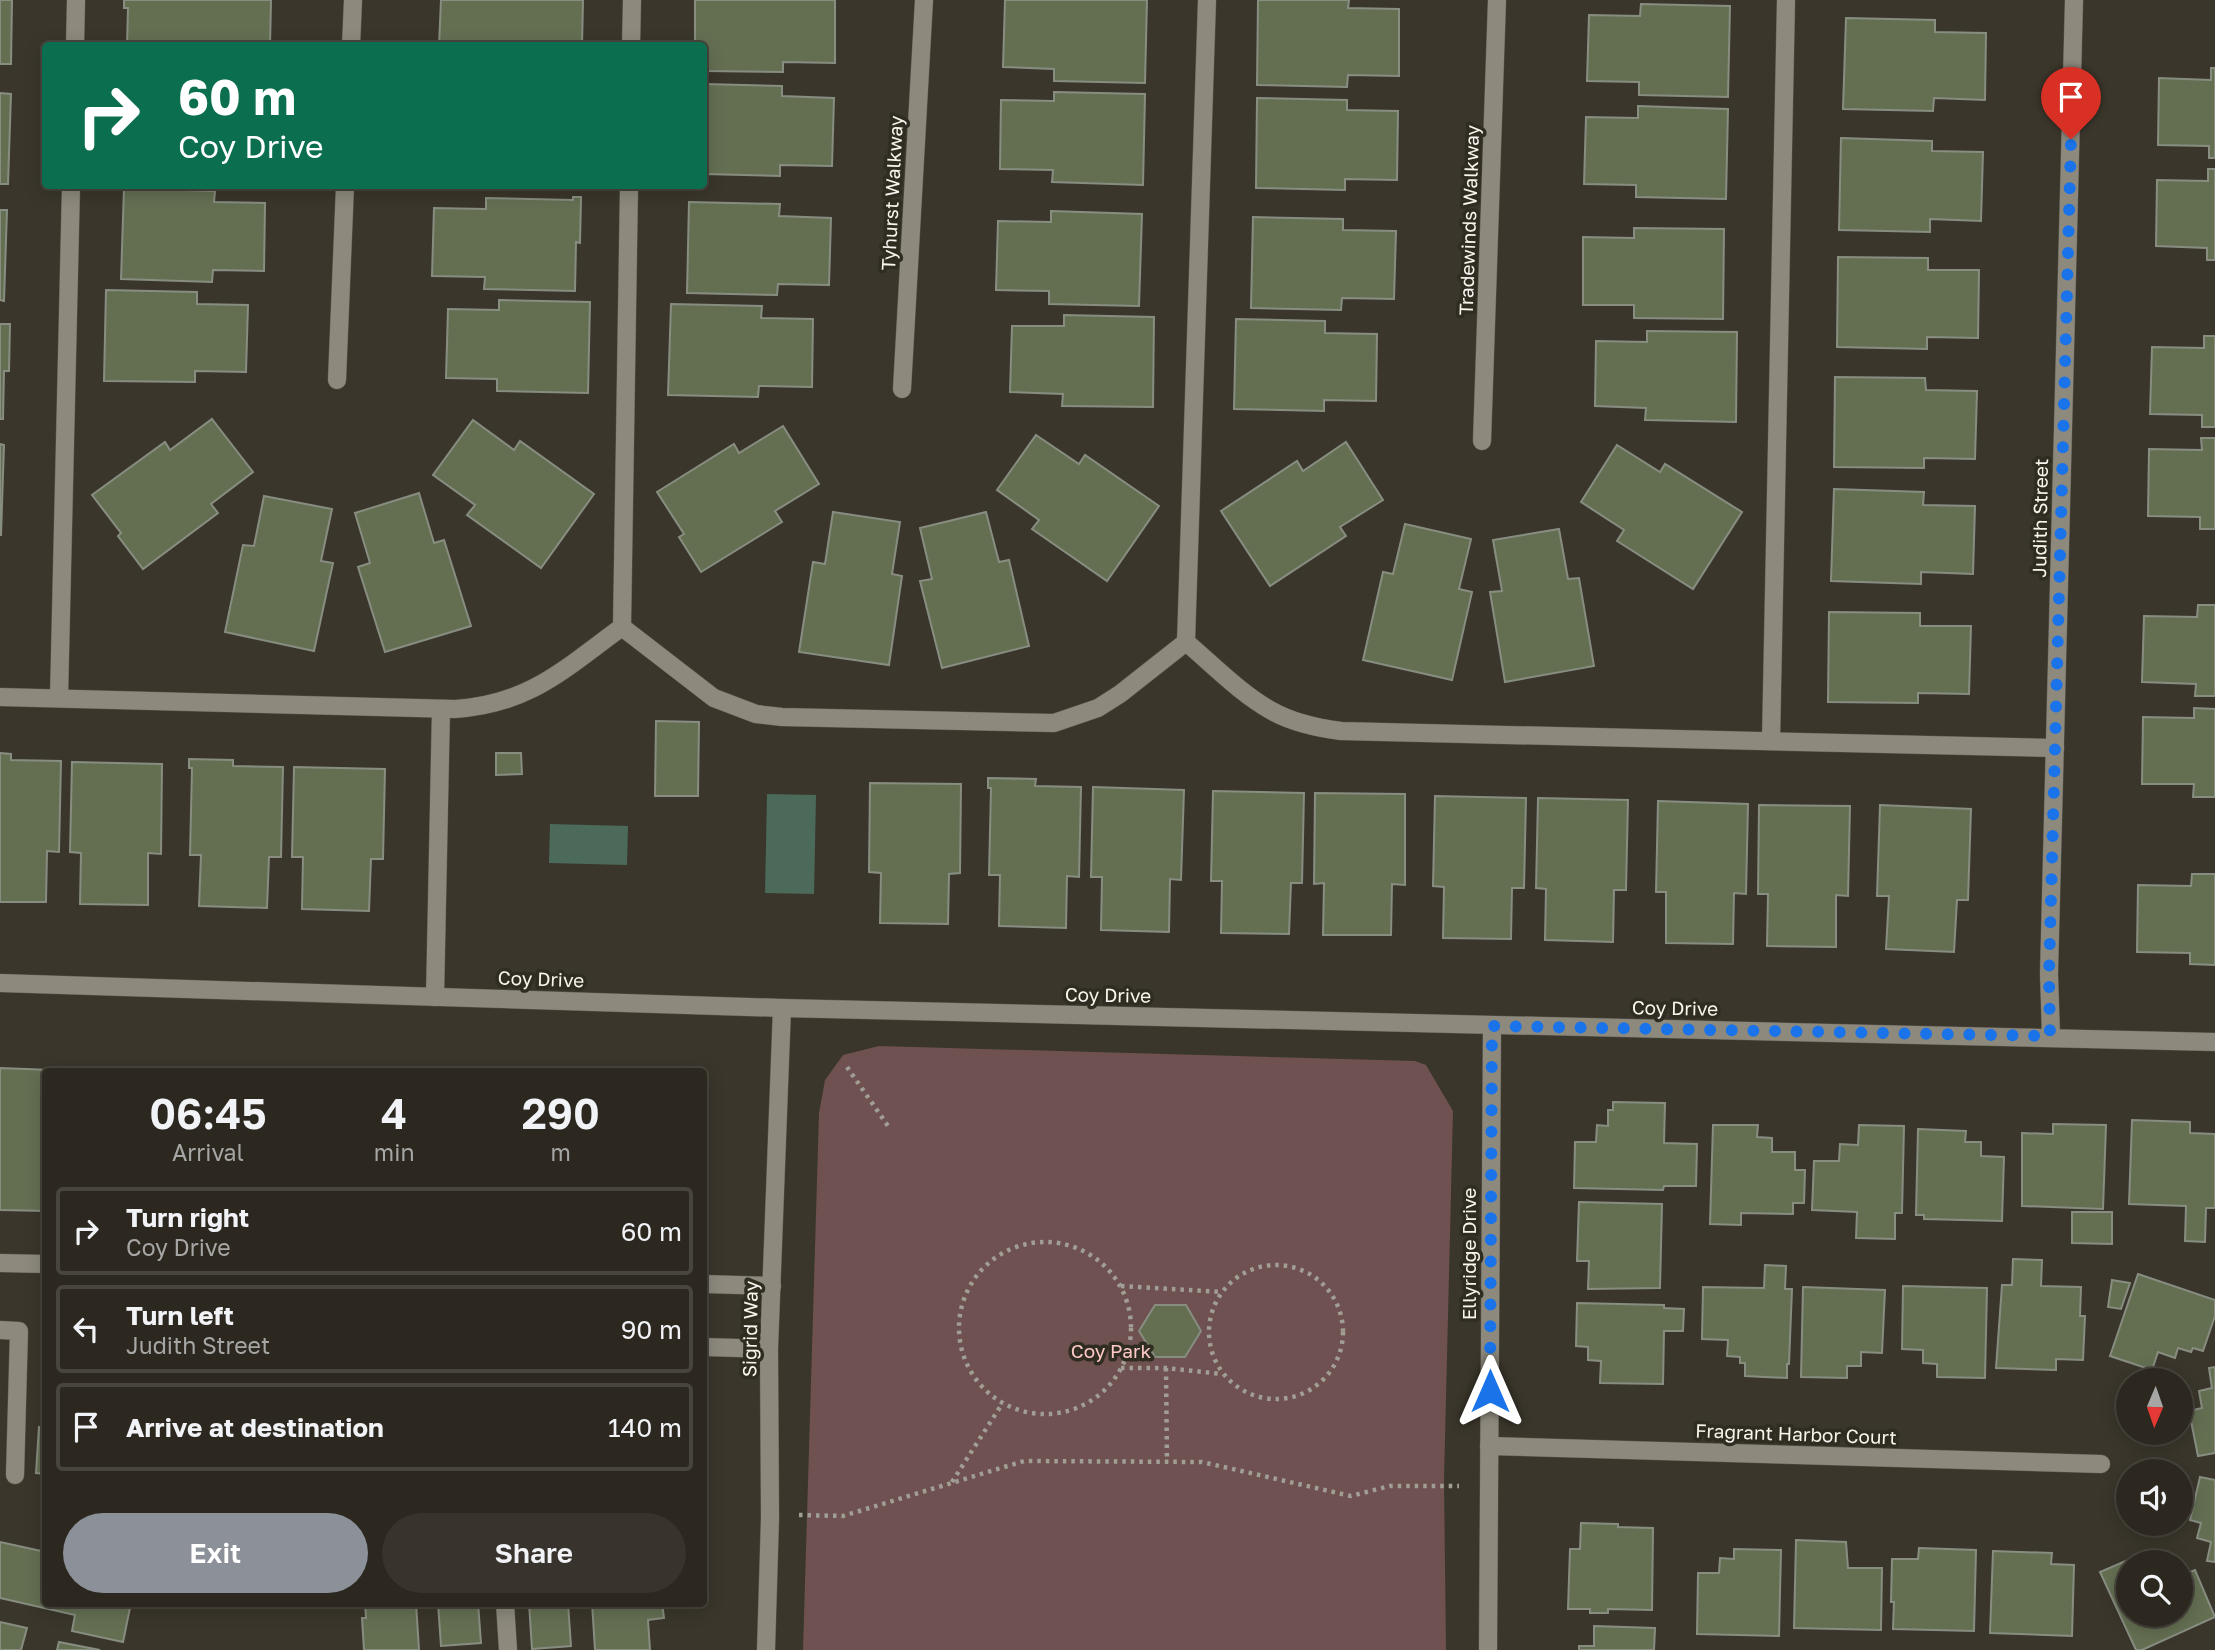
<!DOCTYPE html>
<html lang="en">
<head>
<meta charset="utf-8">
<style>
	body { margin:0; font-family:"Golos Text",sans-serif; background:#38342d; color:#f1f3f6; height:100vh; display:flex; flex-direction:column; font-size:26px; white-space:nowrap }
	* { box-sizing:border-box; margin:0 }
	p { font-size:23px; color:#a6a6a5 }
	.icon { flex:none; width:38px; height:38px; fill:none; stroke:currentColor; stroke-width:2; stroke-linecap:round; stroke-linejoin:round }
	.map { position:relative; flex:1; overflow:hidden }
	.side { position:absolute; left:42px; top:1068px; width:665px; height:539px; display:flex; flex-direction:column; background:#2c2820; border-radius:7px; box-shadow:0 4px 18px #0003,0 0 0 2px #48443e }
	.side>* { flex:none }
	.hud { position:absolute; left:42px; top:42px; width:665px; height:147px; border-radius:7px; box-shadow:0 4px 18px #0003,0 0 0 2px #48443e; background:#0b6e4f; color:#fff; overflow:hidden }
	.needle { width:46px; rotate:182deg }
	.fabs { position:absolute; left:2116px; top:1368px; display:grid; gap:14px }
	.fabs a { display:grid; place-items:center; width:77px; height:77px; border-radius:50%; background:#2c2820; box-shadow:0 4px 18px #0003,0 0 0 2px #48443e; font-size:35px }
	.pin { position:absolute; display:grid; place-items:center; width:60px; height:60px; color:#fff; margin:-72px -30px; border-radius:50% 50% 50% 0; rotate:-45deg; box-shadow:0 0 7px #0007 }
	.pin .icon { rotate:45deg }
	.me { position:absolute; width:77px; margin:-38px; rotate:0deg; stroke-linejoin:round; filter:drop-shadow(0 0 5px #0008) }
	.turn { display:flex; align-items:center; gap:24px; height:147px; padding:0 21px; font-size:32px }
	.turn .icon { width:91px; height:91px; stroke-width:2.5 }
	.turn b { display:block; font-size:49px; line-height:60px }
	.eta { display:flex; justify-content:space-evenly; align-items:center; height:119px; text-align:center }
	.eta b { font-size:42px; font-weight:600; line-height:49px }
	.action { display:flex; gap:14px; margin-top:auto; padding:14px 21px }
	.action a { flex:1; height:80px; border-radius:42px; background:#8c9099; color:#fff; font-size:28px; font-weight:600; line-height:80px; text-align:center }
	.action a+a { background:#38342d; color:#f1f3f6 }
	ul { padding:0; list-style:none }
	li { display:flex; align-items:center; gap:21px; height:88px; margin:0 14px 10px; padding:0 7px; border:4px solid #48443e; border-radius:7px }
	li div { flex:1 }
	li b { display:block; font-size:26px }
	li em { font-style:normal }
	.map>svg:first-child { display:block }
	.green { fill:#6e5150 }
	.water { fill:#4b6a59 }
	.building { fill:#646f52; stroke:#888d81; stroke-width:2 }
	.lines { fill:none; stroke-linecap:round; stroke-linejoin:round }
	.service-casing { stroke:#59554c; stroke-width:19 }
	.pedestrian-casing { stroke:#59554c; stroke-width:19 }
	.minor-casing { stroke:#59554c; stroke-width:19 }
	.path { stroke:#a19e95; stroke-width:4.5; stroke-dasharray:3.5 5; stroke-linecap:butt }
	.service { stroke:#8d897d; stroke-width:18 }
	.pedestrian { stroke:#8d897d; stroke-width:18 }
	.minor { stroke:#8d897d; stroke-width:18 }
	.route { stroke:#1a73e8; stroke-width:12; stroke-dasharray:0 21.6 }
	.labels { text-anchor:middle; stroke-width:7; stroke-linejoin:round; paint-order:stroke }
	.street-label { font-size:19px; fill:#f7f5ee; stroke:#2f2c21 }
	.park-label { font-size:19px; fill:#fdc9c6; stroke:#2f2c21 }
</style>
</head>
<body>
<div class="map">
<svg width="2215" height="1650" viewBox="0 0 2215 1650">
	<rect width="100%" height="100%" fill="#3a362b"/>
	<polygon class="green" points="879,1046 1415,1061 1426,1065 1453,1111 1444,1480 1446,1650 803,1650 819,1113 825,1080 843,1055"/>
	<g class="water">
		<polygon points="767,794 816,795 814,894 765,893"/>
		<polygon points="550,824 628,826 627,865 549,863"/>
	</g>
	<g class="building">
		<polygon points="0,0 12,0 11,64 0,64"/>
		<polygon points="124,0 271,0 270,46 127,46 128,8 124,8"/>
		<polygon points="441,0 583,0 582,46 439,46"/>
		<polygon points="695,0 835,0 835,63 783,62 783,72 704,71 704,46 695,46"/>
		<polygon points="1005,0 1147,0 1145,83 1054,81 1054,69 1003,67"/>
		<polygon points="1258,0 1349,0 1348,8 1399,9 1399,76 1348,75 1347,87 1257,85"/>
		<polygon points="1641,4 1730,6 1728,97 1639,95 1639,82 1587,81 1589,15 1640,16"/>
		<polygon points="1846,18 1935,20 1935,32 1986,33 1985,100 1934,98 1933,111 1843,109"/>
		<polygon points="2211,68 2215,68 2215,158 2209,158 2209,146 2158,145 2159,78 2211,80"/>
		<polygon points="704,84 782,86 782,96 834,98 832,166 780,165 780,176 704,174"/>
		<polygon points="1054,92 1145,94 1143,185 1052,182 1053,170 1000,169 1001,100 1054,101"/>
		<polygon points="0,93 11,94 8,184 0,184"/>
		<polygon points="1257,98 1347,100 1347,110 1398,111 1397,180 1345,179 1345,190 1256,188"/>
		<polygon points="1638,106 1728,109 1726,199 1636,197 1636,185 1584,184 1586,117 1638,118"/>
		<polygon points="1841,138 1932,141 1932,151 1983,152 1981,221 1930,219 1930,232 1839,230"/>
		<polygon points="2208,169 2215,169 2215,260 2207,260 2207,248 2156,246 2157,180 2208,181"/>
		<polygon points="124,188 215,191 214,202 265,203 264,271 213,270 212,282 121,279"/>
		<polygon points="573,197 581,197 580,243 576,242 575,291 484,289 485,277 432,276 434,208 486,209 486,198 573,200"/>
		<polygon points="689,202 780,204 779,216 831,218 829,285 778,284 777,295 687,293"/>
		<polygon points="0,210 7,210 4,301 0,300"/>
		<polygon points="1051,211 1142,214 1139,306 1049,304 1049,291 996,290 998,221 1051,222"/>
		<polygon points="1253,217 1343,219 1343,230 1396,231 1394,299 1342,298 1341,310 1251,308"/>
		<polygon points="1634,228 1724,229 1723,319 1634,318 1634,305 1583,305 1583,237 1634,238"/>
		<polygon points="1838,257 1928,258 1928,270 1979,270 1978,338 1927,337 1927,349 1837,347"/>
		<polygon points="106,290 197,292 197,304 248,305 246,372 195,371 195,382 104,381"/>
		<polygon points="499,300 590,302 588,393 497,391 497,379 446,378 448,309 499,310"/>
		<polygon points="671,304 762,306 761,318 813,319 812,387 759,386 758,397 668,395"/>
		<polygon points="1064,315 1154,317 1153,407 1062,406 1063,394 1010,392 1012,326 1064,326"/>
		<polygon points="1236,319 1325,321 1325,333 1377,334 1376,401 1324,400 1324,411 1234,409"/>
		<polygon points="0,324 10,324 9,371 4,371 3,419 0,419"/>
		<polygon points="1647,331 1737,332 1736,422 1645,420 1646,408 1595,406 1596,341 1647,342"/>
		<polygon points="2204,336 2215,336 2215,427 2202,427 2202,415 2150,414 2152,347 2204,348"/>
		<polygon points="1835,377 1925,378 1926,390 1977,391 1975,459 1924,458 1924,468 1834,467"/>
		<polygon points="212,419 253,472 211,504 218,513 143,569 118,536 121,533 92,495 165,442 170,450"/>
		<polygon points="473,420 514,450 520,441 594,494 541,568 467,515 475,505 433,475"/>
		<polygon points="783,426 819,484 775,511 782,522 701,572 679,537 684,534 657,492 734,444 739,453"/>
		<polygon points="1036,435 1079,464 1085,455 1159,506 1107,581 1032,529 1039,520 997,490"/>
		<polygon points="2201,438 2215,438 2215,529 2200,529 2200,517 2148,516 2149,449 2202,450"/>
		<polygon points="1346,442 1383,500 1340,527 1346,536 1270,586 1221,511 1297,461 1303,471"/>
		<polygon points="0,444 4,445 1,535 0,535"/>
		<polygon points="1617,445 1660,472 1665,464 1742,512 1693,589 1617,541 1624,530 1581,502"/>
		<polygon points="1834,489 1924,492 1923,505 1975,506 1973,574 1921,572 1921,584 1831,581"/>
		<polygon points="419,493 434,543 444,540 471,626 385,652 358,567 370,563 355,513"/>
		<polygon points="264,496 332,509 321,561 333,563 314,651 225,632 243,545 254,546"/>
		<polygon points="833,512 900,522 892,574 902,576 889,665 799,652 813,562 825,564"/>
		<polygon points="986,512 999,562 1009,560 1029,646 942,668 920,581 932,579 920,528"/>
		<polygon points="1405,524 1471,539 1459,589 1472,592 1452,680 1363,660 1383,572 1393,574"/>
		<polygon points="1559,529 1568,579 1579,578 1594,666 1505,682 1490,592 1502,591 1493,540"/>
		<polygon points="2198,605 2215,605 2215,696 2195,696 2196,684 2142,682 2144,616 2197,617"/>
		<polygon points="1829,612 1920,613 1920,626 1971,626 1969,694 1918,693 1918,703 1828,702"/>
		<polygon points="2194,708 2215,709 2215,797 2193,797 2194,784 2142,784 2143,717 2194,718"/>
		<polygon points="656,721 699,722 698,796 655,796"/>
		<polygon points="0,753 11,754 11,760 61,761 59,852 47,851 46,902 0,902"/>
		<polygon points="496,753 521,753 522,774 496,775"/>
		<polygon points="189,759 233,760 233,766 283,767 281,857 269,857 267,908 199,906 201,855 190,855 192,768 189,768"/>
		<polygon points="72,762 162,764 161,854 148,853 148,905 80,904 81,853 70,852"/>
		<polygon points="294,767 385,769 383,859 371,859 369,911 302,909 303,857 292,857"/>
		<polygon points="988,778 1036,779 1035,786 1081,787 1079,877 1067,876 1066,928 999,926 1000,875 989,875 991,788 988,788"/>
		<polygon points="870,783 961,784 960,873 949,874 948,924 880,923 881,873 869,872"/>
		<polygon points="1093,787 1184,790 1181,880 1170,879 1169,932 1101,930 1102,877 1091,877"/>
		<polygon points="1213,791 1304,793 1302,883 1291,883 1289,934 1221,933 1222,881 1211,881"/>
		<polygon points="1315,793 1405,794 1405,885 1392,884 1391,935 1323,935 1324,883 1314,884"/>
		<polygon points="1435,796 1526,798 1524,888 1512,888 1511,939 1443,938 1444,887 1433,886"/>
		<polygon points="1538,798 1628,800 1626,890 1614,890 1613,942 1545,940 1546,889 1536,888"/>
		<polygon points="1658,801 1748,804 1746,894 1734,893 1733,944 1666,943 1666,892 1656,892"/>
		<polygon points="1759,805 1850,806 1848,896 1836,895 1836,947 1767,946 1768,894 1758,894"/>
		<polygon points="1880,805 1971,809 1968,900 1957,900 1954,952 1886,949 1889,896 1877,896"/>
		<polygon points="2192,874 2215,874 2215,965 2190,964 2190,953 2137,952 2138,885 2191,886"/>
		<polygon points="0,1068 53,1070 46,1071 46,1211 0,1210"/>
		<polygon points="1613,1102 1665,1103 1664,1143 1697,1144 1696,1186 1664,1186 1663,1190 1574,1188 1575,1142 1596,1142 1597,1125 1608,1126 1608,1110 1613,1110"/>
		<polygon points="2132,1120 2190,1122 2190,1133 2215,1134 2215,1208 2206,1208 2205,1242 2185,1241 2186,1206 2129,1204"/>
		<polygon points="2053,1124 2106,1125 2103,1209 2022,1206 2022,1133 2053,1134"/>
		<polygon points="1713,1125 1758,1125 1757,1137 1772,1138 1772,1152 1795,1152 1795,1170 1805,1170 1804,1203 1793,1203 1793,1214 1741,1213 1741,1225 1710,1224"/>
		<polygon points="1859,1125 1904,1126 1902,1213 1895,1213 1895,1239 1856,1238 1857,1212 1812,1210 1814,1161 1839,1161 1840,1144 1858,1145"/>
		<polygon points="1918,1129 1966,1131 1965,1142 1981,1142 1981,1156 2004,1157 2002,1221 1924,1219 1924,1215 1916,1215"/>
		<polygon points="1579,1202 1662,1204 1660,1288 1588,1289 1589,1261 1577,1261"/>
		<polygon points="2072,1212 2112,1212 2112,1244 2072,1243"/>
		<polygon points="2013,1259 2042,1260 2041,1286 2081,1287 2080,1316 2085,1316 2083,1360 2056,1359 2056,1370 1996,1368 2002,1285 2012,1285"/>
		<polygon points="1765,1265 1786,1266 1785,1289 1792,1289 1789,1364 1787,1364 1787,1378 1745,1376 1745,1363 1740,1363 1740,1357 1727,1356 1728,1340 1702,1339 1703,1287 1764,1288"/>
		<polygon points="2138,1274 2215,1300 2215,1316 2203,1351 2193,1348 2191,1352 2178,1348 2175,1358 2158,1352 2152,1370 2110,1356"/>
		<polygon points="2112,1280 2130,1283 2121,1309 2108,1307"/>
		<polygon points="1903,1286 1987,1288 1985,1378 1937,1377 1937,1364 1923,1363 1923,1350 1902,1349"/>
		<polygon points="1803,1287 1885,1290 1882,1353 1861,1352 1861,1366 1847,1366 1847,1378 1801,1377"/>
		<polygon points="1577,1303 1664,1305 1664,1308 1684,1309 1683,1331 1664,1331 1663,1384 1600,1383 1601,1361 1588,1360 1588,1347 1576,1346"/>
		<polygon points="1155,1305 1186,1305 1201,1331 1185,1357 1155,1357 1139,1331"/>
		<polygon points="2215,1367 2215,1453 2198,1456 2189,1411 2202,1408 2199,1391 2212,1388 2209,1368"/>
		<polygon points="39,1427 46,1428 46,1474 36,1473"/>
		<polygon points="2200,1477 2215,1480 2215,1562 2207,1561 2211,1542 2197,1538 2201,1523 2190,1520"/>
		<polygon points="1581,1523 1618,1524 1618,1527 1653,1528 1652,1610 1608,1609 1608,1613 1590,1613 1590,1609 1568,1609 1570,1549 1580,1549"/>
		<polygon points="1796,1540 1846,1542 1848,1568 1882,1568 1881,1630 1794,1628"/>
		<polygon points="0,1542 46,1552 46,1603 131,1603 123,1642 72,1631 75,1615 0,1598"/>
		<polygon points="1919,1548 1976,1550 1974,1631 1893,1629 1894,1602 1891,1602 1892,1559 1918,1559"/>
		<polygon points="1734,1549 1781,1550 1779,1636 1697,1634 1698,1573 1719,1573 1720,1558 1734,1559"/>
		<polygon points="1993,1551 2052,1553 2051,1564 2074,1565 2072,1636 1990,1633"/>
		<polygon points="2144,1553 2148,1563 2128,1563 2128,1615 2180,1615 2180,1576 2195,1570 2215,1617 2142,1650 2136,1650 2100,1572"/>
		<polygon points="365,1603 416,1603 419,1650 364,1650 362,1618 366,1618"/>
		<polygon points="438,1603 478,1603 481,1643 441,1646"/>
		<polygon points="529,1603 568,1603 571,1646 532,1649"/>
		<polygon points="592,1603 662,1603 664,1618 648,1620 650,1650 595,1650"/>
		<polygon points="0,1622 27,1628 21,1650 0,1650"/>
		<polygon points="1594,1626 1655,1628 1654,1650 1579,1650 1579,1646 1594,1646"/>
		<polygon points="59,1642 100,1650 57,1650"/>
	</g>
	<g class="lines">
		<g class="service-casing">
			<g id="service">
				<path d="M 1207,0 L 1186,642 C 1213,665 1241,694 1272,711 C 1293,723 1318,728 1341,731 L 2055,748"/>
				<polyline points="75,46 76,0"/>
				<polyline points="631,46 632,0"/>
				<polyline points="629,186 622,627 714,698 756,714 782,717 1054,723 1098,708 1120,694 1186,642"/>
				<path d="M 0,697 L 455,709 C 530,704 564,669 622,627"/>
				<polyline points="59,698 71,186"/>
				<polyline points="1771,741 1786,0"/>
				<polyline points="435,997 441,709"/>
				<polyline points="0,1263 46,1264"/>
				<polyline points="704,1284 772,1286"/>
				<polyline points="0,1330 19,1331 15,1475"/>
				<polyline points="704,1347 769,1349"/>
				<polyline points="505,1603 508,1650"/>
			</g>
		</g>
		<g class="pedestrian-casing">
			<g id="pedestrian">
				<polyline points="351,46 353,0"/>
				<polyline points="337,380 345,186"/>
				<polyline points="902,389 924,0"/>
				<polyline points="1482,441 1497,0"/>
			</g>
		</g>
		<g class="minor-casing">
			<g id="minor">
				<polyline points="0,983 782,1008 2215,1042"/>
				<polyline points="2051,1036 2049,974 2074,0"/>
				<polyline points="1489,1446 2101,1464"/>
				<polyline points="766,1650 770,1518 769,1349 782,1008"/>
				<polyline points="1488,1650 1492,1026"/>
			</g>
		</g>
		<g class="path">
			<polyline points="847,1067 888,1126"/>
			<circle cx="1045" cy="1328" r="86"/>
			<circle cx="1276" cy="1332" r="67"/>
			<polyline points="1121,1286 1222,1292"/>
			<polyline points="1121,1368 1166,1368 1222,1374"/>
			<polyline points="1166,1368 1167,1462"/>
			<polyline points="952,1482 1002,1404"/>
			<polyline points="799,1515 843,1516 1024,1461 1202,1462 1351,1496 1390,1486 1459,1486"/>
		</g>
		<use href="#service" class="service"/>
		<use href="#pedestrian" class="pedestrian"/>
		<use href="#minor" class="minor"/>
	</g>
	<g class="lines">
		<polyline class="route" points="1490,1391 1492,1026 2050,1036 2049,974 2071,139"/>
	</g>
	<g class="labels">
		<g class="street-label">
			<text transform="translate(892 193) rotate(-87)" y="7">Tyhurst Walkway</text>
			<text transform="translate(1469 220) rotate(-88)" y="7">Tradewinds Walkway</text>
			<text transform="translate(2040 518) rotate(-89)" y="7">Judith Street</text>
			<text transform="translate(541 979) rotate(2)" y="7">Coy Drive</text>
			<text transform="translate(1108 995) rotate(1)" y="7">Coy Drive</text>
			<text transform="translate(1675 1008) rotate(1)" y="7">Coy Drive</text>
			<text transform="translate(1469 1254) rotate(-90)" y="7">Ellyridge Drive</text>
			<text transform="translate(750 1329) rotate(-89)" y="7">Sigrid Way</text>
			<text transform="translate(1796 1434) rotate(2)" y="7">Fragrant Harbor Court</text>
		</g>
		<g class="park-label">
			<text x="1111" y="1358">Coy Park</text>
		</g>
	</g>
</svg>
<div class="fabs">
<a><svg class="needle" viewBox="-14 -14 28 28"><path d="M0-13l5 13h-10z" fill="#e53935"/><path d="M0 13l5-13h-10z" fill="#a6a6a5"/></svg></a>
<a><svg class="icon" aria-label="sound" viewBox="0 0 24 24"><path d="M4 9h4l5-4v14l-5-4H4zM17 9q2 3 0 6"/></svg></a>
<a><svg class="icon" aria-label="search" viewBox="0 0 24 24"><circle cx="10" cy="10" r="6"/><path d="M15 15l6 6"/></svg></a>
</div>
<div class="pin" style="left:2071px;top:139px;background:#d93025"><svg class="icon" aria-label="arrive" viewBox="0 0 24 24"><path d="M6 21V4h12l-3 4 3 4H6"/></svg></div>
<svg class="me" style="left:1490px;top:1391px" viewBox="-20 -20 40 40"><path d="M0-17L14 15 0 8-14 15z" fill="#1a73e8" stroke="#fff" stroke-width="4"/></svg>
<div class="hud">
<div class="turn"><svg class="icon" aria-label="right" viewBox="0 0 24 24"><path d="M7 20v-9h11M14 6l5 5-5 5"/></svg><div><b>60 m</b>Coy Drive</div></div>
</div>
<section class="side">
<div class="eta">
<div><b>06:45</b><p>Arrival</p></div>
<div><b>4</b><p>min</p></div>
<div><b>290</b><p>m</p></div>
</div>
<ul>
<li><svg class="icon" aria-label="right" viewBox="0 0 24 24"><path d="M7 20v-9h11M14 6l5 5-5 5"/></svg><div><b>Turn right</b><p>Coy Drive</p></div><em>60 m</em></li>
<li><svg class="icon" aria-label="left" viewBox="0 0 24 24"><path d="M17 20v-9H6M10 6l-5 5 5 5"/></svg><div><b>Turn left</b><p>Judith Street</p></div><em>90 m</em></li>
<li><svg class="icon" aria-label="arrive" viewBox="0 0 24 24"><path d="M6 21V4h12l-3 4 3 4H6"/></svg><div><b>Arrive at destination</b></div><em>140 m</em></li>
</ul>
<div class="action"><a>Exit</a><a>Share</a></div>
</section>
</div>
</body>
</html>
